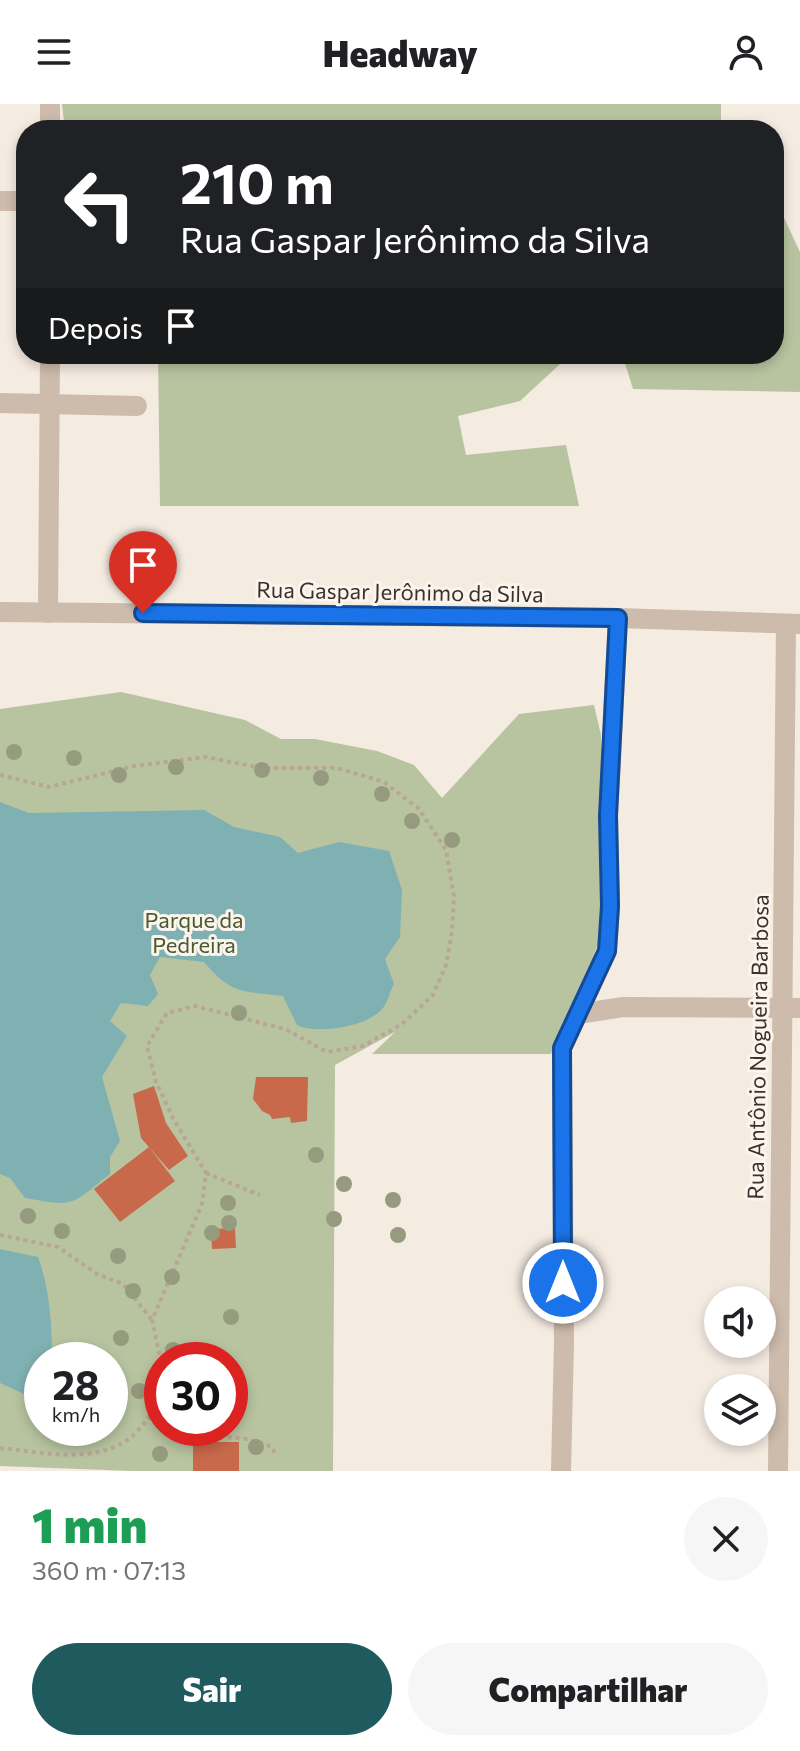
<!DOCTYPE html>
<html lang="pt">
<head>
<meta charset="utf-8">
<style>
	body { margin:0; font-family:Commissioner,sans-serif; background:#f6f6f6; color:#202124; height:100vh; display:flex; flex-direction:column; font-size:30px; white-space:nowrap }
	* { box-sizing:border-box; margin:0 }
	p { font-size:26px; color:#757577 }
	.icon { flex:none; width:44px; height:44px; fill:none; stroke:currentColor; stroke-width:2; stroke-linecap:round; stroke-linejoin:round }
	.map { position:relative; height:1367px; overflow:hidden }
	.panel { display:flex; flex-direction:column; background:#fff; flex:1 }
	.panel>* { flex:none }
	.top-card { position:absolute; left:16px; top:16px; width:768px; height:244px; border-radius:32px; box-shadow:0 4px 12px #0003; background:#202124; color:#fff; overflow:hidden }
	.tools { position:absolute; left:704px; top:1182px; display:grid; gap:16px }
	.tools a { display:grid; place-items:center; width:72px; height:72px; border-radius:50%; background:#fff; box-shadow:0 4px 12px #0003; font-size:40px }
	.speed { position:absolute; left:24px; top:1238px; display:flex; gap:16px; font-size:40px; font-weight:700; text-align:center }
	.speed>* { display:grid; place-content:center; width:104px; height:104px; border-radius:50%; background:#fff; box-shadow:0 4px 12px #0003; line-height:1 }
	.speed small { font-size:20px; font-weight:400 }
	.speed .limit { border:12px solid #d22; background:#fff; color:#111 }
	.pin { position:absolute; display:grid; place-items:center; width:68px; height:68px; color:#fff; margin:-82px -34px; border-radius:50% 50% 50% 0; rotate:-45deg; box-shadow:0 0 8px #0007 }
	.pin .icon { rotate:45deg }
	.me { position:absolute; width:88px; margin:-44px; rotate:0deg; stroke-linejoin:round; filter:drop-shadow(0 0 6px #0008) }
	.turn { display:flex; align-items:center; gap:28px; height:168px; padding:0 32px; font-size:36px }
	.turn .icon { width:104px; height:104px; stroke-width:2.5 }
	.turn b { display:block; font-size:56px; line-height:68px }
	.then { display:flex; align-items:center; height:76px; padding:0 32px; background:#0003; gap:16px; font-size:30px }
	.round { display:grid; place-items:center; flex:none; width:84px; height:84px; border-radius:42px; background:#f6f6f6 }
	.summary { display:flex; align-items:center; justify-content:space-between; height:136px; padding:0 32px }
	h1 { font-size:48px; font-weight:800; line-height:60px; color:#1e9e55 }
	.primary-button { display:flex; gap:16px; margin-top:auto; padding:16px 32px }
	.primary-button a { flex:1; height:92px; border-radius:48px; background:#1f5a5e; color:#fff; font-size:32px; font-weight:800; line-height:92px; text-align:center }
	.primary-button a+a { background:#f6f6f6; color:#202124 }
	header { display:flex; justify-content:space-between; align-items:center; height:104px; padding:0 32px; background:#fff; font-size:36px; font-weight:800 }
	.map>svg:first-child { display:block }
	.green { fill:#b8c4a0; fill-rule:evenodd }
	.water { fill:#7fb0b2 }
	.building { fill:#c8694b }
	.lines { fill:none; stroke-linecap:round; stroke-linejoin:round }
	.path { stroke:#b9a596; stroke-width:4; stroke-dasharray:4 4; stroke-linecap:butt }
	.minor { stroke:#cdbbac; stroke-width:20 }
	.tree { fill:#969b7f }
	.route-casing { stroke:#114b97; stroke-width:20 }
	.route { stroke:#1a73e8; stroke-width:14 }
	.labels { text-anchor:middle; stroke-width:6; stroke-linejoin:round; paint-order:stroke }
	.street-label { font-size:22px; fill:#3b302b; stroke:#fbf5ee }
	.park-label { font-size:22px; fill:#4a5a2e; stroke:#fbf5ee }
</style>
</head>
<body>
<header><svg class="icon" aria-label="menu" viewBox="0 0 24 24"><path d="M4 6h16M4 12h16M4 18h16"/></svg>Headway<svg class="icon" aria-label="person" viewBox="0 0 24 24"><circle cx="12" cy="8" r="4"/><path d="M4 21q1-7 8-7t8 7"/></svg></header>
<div class="map">
<svg width="800" height="1367" viewBox="0 0 800 1367">
	<rect width="100%" height="100%" fill="#f4ebe1"/>
	<g class="green">
		<polygon points="62,0 721,0 721,26 65,26"/>
		<polygon points="774,102 779,103 800,148 800,288 633,285 622,250 774,250"/>
		<polygon points="158,250 571,250 520,297 458,312 466,351 566,341 579,402 160,402"/>
		<path d="M 121,588 L 245,616 L 281,635 L 315,635 L 377,647 L 414,661 L 442,694 L 519,610 L 594,601 L 601,631 L 601,832 L 574,903 L 551,950 L 372,950 L 395,928 L 335,961 L 333,1367 L 133,1367 L 0,1362 L 0,605 ZM 42,1256 L 110,1256 L 110,1324 L 42,1324 ZM 162,1256 L 230,1256 L 230,1324 L 162,1324 Z"/>
	</g>
	<g class="water">
		<path d="M 0,698 L 29,709 L 204,706 L 234,723 L 280,733 L 298,749 L 339,738 L 389,747 L 402,786 L 400,833 L 385,855 L 394,880 C 390,887 388,898 383,904 C 368,923 317,931 297,921 L 283,892 C 242,887 232,891 204,858 L 160,853 L 150,871 L 158,890 L 148,902 L 121,899 L 110,917 L 127,932 L 102,973 L 120,1037 L 110,1053 L 110,1070 C 70,1102 75,1103 25,1094 L 10,1074 L 0,1070 Z"/>
		<path d="M 0,1145 L 38,1153 C 50,1186 52,1221 52,1256 L 42,1256 L 42,1295 L 35,1295 L 0,1279 Z"/>
	</g>
	<g class="building">
		<polygon points="256,973 308,973 307,1017 291,1019 290,1013 272,1015 270,1011 262,1007 253,995"/>
		<polygon points="154,982 166,1019 188,1052 169,1066 141,1034 133,990"/>
		<polygon points="149,1043 175,1077 120,1118 94,1085"/>
		<polygon points="235,1124 236,1144 212,1145 211,1125"/>
		<rect x="193" y="1338" width="46" height="29"/>
	</g>
	<g class="lines">
		<g class="path">
			<polyline points="0,671 49,683 134,662 206,653 261,664 337,664 384,678 419,705 446,746 454,792 452,828 446,861 433,891 402,920 363,942 327,948 285,925 195,902 167,909 147,942 156,978 174,1016 206,1069 202,1100 152,1216 162,1262"/>
			<polyline points="206,1069 260,1091"/>
			<polyline points="0,1131 58,1143 97,1170 123,1180 152,1216"/>
			<polyline points="148,1313 162,1322"/>
			<polyline points="165,1324 172,1328 248,1335 272,1343 275,1350"/>
			<path d="M 0,1344 C 41,1348 94,1361 130,1334 C 142,1325 152,1307 162,1295"/>
		</g>
		<g class="minor">
			<polyline points="50,0 50,26"/>
			<polyline points="0,97 26,97"/>
			<polyline points="0,299 137,302"/>
			<polyline points="0,508 618,514 800,520"/>
			<polyline points="48,509 50,250"/>
			<polyline points="578,910 623,903 800,904"/>
			<polyline points="561,1367 564,1238 562,944 607,847 610,802 608,712 618,514"/>
			<polyline points="778,1367 786,520"/>
		</g>
	</g>
	<g class="tree">
		<circle cx="14" cy="648" r="8"/>
		<circle cx="74" cy="654" r="8"/>
		<circle cx="176" cy="663" r="8"/>
		<circle cx="262" cy="666" r="8"/>
		<circle cx="119" cy="671" r="8"/>
		<circle cx="321" cy="674" r="8"/>
		<circle cx="382" cy="690" r="8"/>
		<circle cx="412" cy="717" r="8"/>
		<circle cx="452" cy="736" r="8"/>
		<circle cx="239" cy="909" r="8"/>
		<circle cx="316" cy="1051" r="8"/>
		<circle cx="344" cy="1080" r="8"/>
		<circle cx="393" cy="1096" r="8"/>
		<circle cx="228" cy="1099" r="8"/>
		<circle cx="28" cy="1112" r="8"/>
		<circle cx="334" cy="1115" r="8"/>
		<circle cx="229" cy="1119" r="8"/>
		<circle cx="62" cy="1127" r="8"/>
		<circle cx="212" cy="1129" r="8"/>
		<circle cx="398" cy="1131" r="8"/>
		<circle cx="118" cy="1152" r="8"/>
		<circle cx="172" cy="1173" r="8"/>
		<circle cx="133" cy="1187" r="8"/>
		<circle cx="231" cy="1213" r="8"/>
		<circle cx="121" cy="1234" r="8"/>
		<circle cx="173" cy="1246" r="8"/>
		<circle cx="139" cy="1287" r="8"/>
		<circle cx="256" cy="1343" r="8"/>
		<circle cx="160" cy="1350" r="8"/>
	</g>
	<g class="lines">
		<g class="route-casing">
			<polyline id="route" points="143,509 618,514 608,712 610,802 607,847 562,944 563,1179"/>
		</g>
		<use href="#route" class="route"/>
	</g>
	<g class="labels">
		<g class="street-label">
			<text transform="translate(400 488) rotate(1)" y="8">Rua Gaspar Jerônimo da Silva</text>
			<text transform="translate(758 943) rotate(-89)" y="8">Rua Antônio Nogueira Barbosa</text>
		</g>
		<g class="park-label">
			<text x="194" y="824">Parque da<tspan x="194" dy="25">Pedreira</tspan></text>
		</g>
	</g>
</svg>
<div class="tools">
<a><svg class="icon" aria-label="sound" viewBox="0 0 24 24"><path d="M4 9h4l5-4v14l-5-4H4zM17 9q2 3 0 6"/></svg></a>
<a><svg class="icon" aria-label="layers" viewBox="0 0 24 24"><path d="M12 4l9 5-9 5-9-5zM3 14l9 5 9-5"/></svg></a>
</div>
<div class="speed"><div>28<small>km/h</small></div><div class="limit">30</div></div>
<div class="pin" style="left:143px;top:509px;background:#d93025"><svg class="icon" aria-label="arrive" viewBox="0 0 24 24"><path d="M6 21V4h12l-3 4 3 4H6"/></svg></div>
<svg class="me" style="left:563px;top:1179px" viewBox="-20 -20 40 40"><circle r="17" fill="#1a73e8" stroke="#fff" stroke-width="3"/><path d="M0-11L8 9 0 5-8 9z" fill="#fff"/></svg>
<div class="top-card">
<div class="turn"><svg class="icon" aria-label="left" viewBox="0 0 24 24"><path d="M17 20v-9H6M10 6l-5 5 5 5"/></svg><div><b>210 m</b>Rua Gaspar Jerônimo da Silva</div></div>
<div class="then">Depois<svg class="icon" aria-label="arrive" viewBox="0 0 24 24"><path d="M6 21V4h12l-3 4 3 4H6"/></svg></div>
</div>
</div>
<section class="panel">
<div class="summary"><div><h1>1 min</h1><p>360 m · 07:13</p></div><a class="round"><svg class="icon" aria-label="close" viewBox="0 0 24 24"><path d="M6 6l12 12M18 6L6 18"/></svg></a></div>
<div class="primary-button"><a>Sair</a><a>Compartilhar</a></div>
</section>
</body>
</html>
